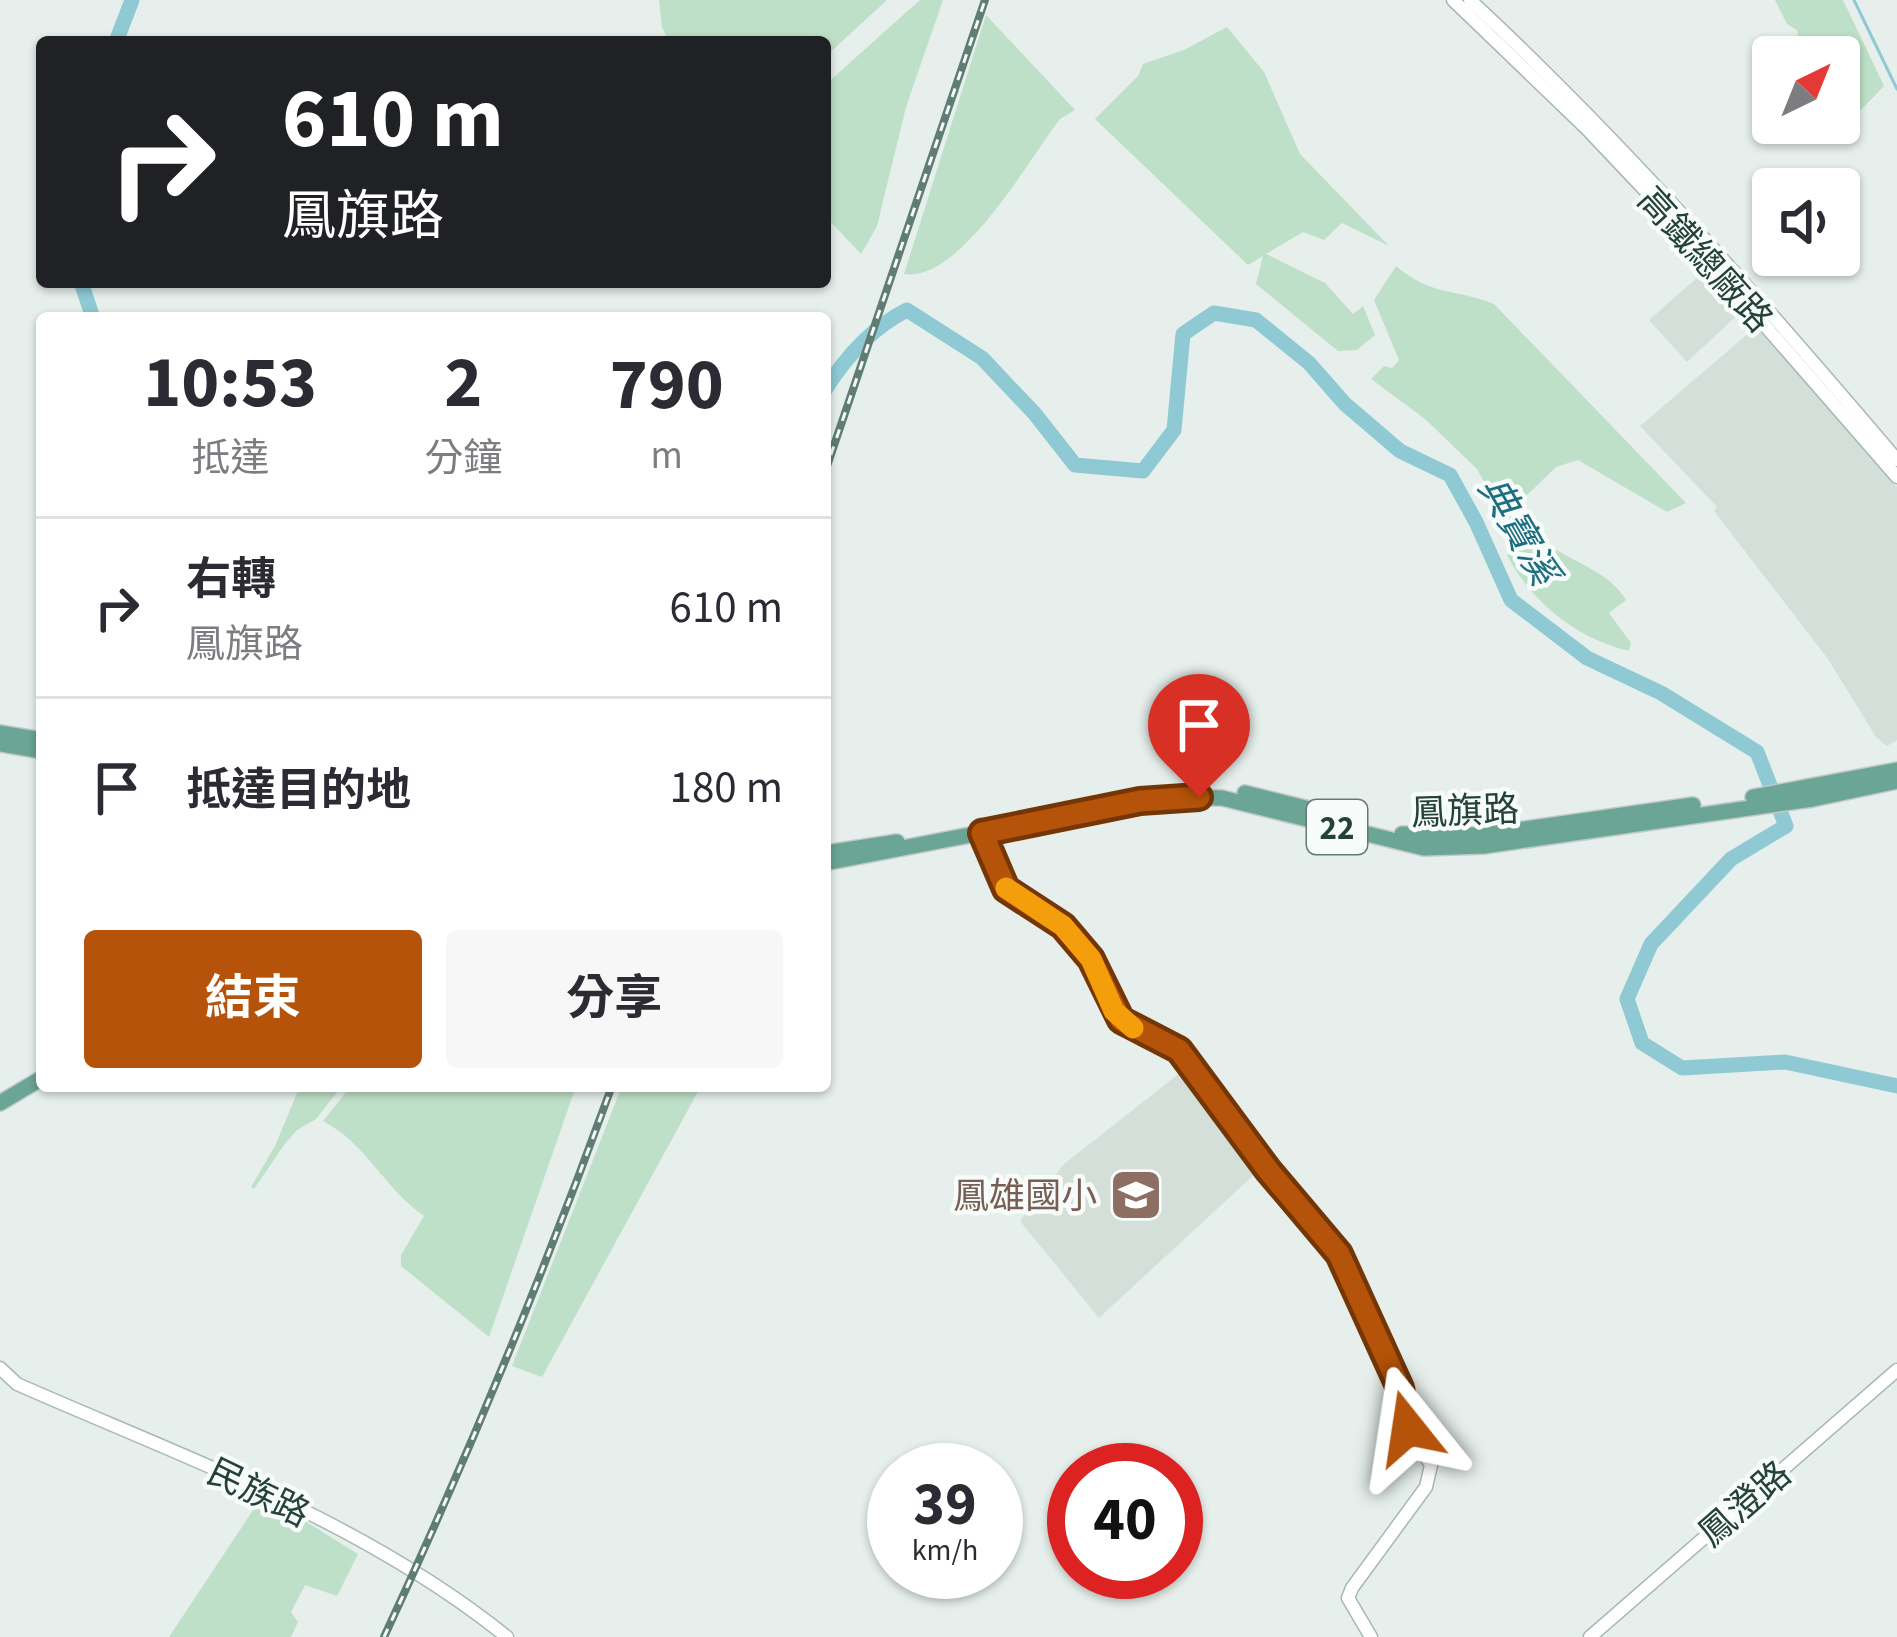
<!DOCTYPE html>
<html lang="zh-TW">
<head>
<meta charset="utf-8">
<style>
	body { margin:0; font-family:"Source Sans 3","Noto Sans TC",sans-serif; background:#f7f7f7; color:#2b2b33; height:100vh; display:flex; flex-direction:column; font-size:45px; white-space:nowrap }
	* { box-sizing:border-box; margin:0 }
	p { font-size:39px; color:#7c7c81 }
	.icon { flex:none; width:66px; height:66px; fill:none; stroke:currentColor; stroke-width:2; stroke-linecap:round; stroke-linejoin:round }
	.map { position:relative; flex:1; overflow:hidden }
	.panel { position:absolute; left:36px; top:312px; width:795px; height:780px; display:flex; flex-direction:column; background:#fff; border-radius:12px; box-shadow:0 3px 9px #0004 }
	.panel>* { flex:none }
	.hud { position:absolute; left:36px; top:36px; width:795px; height:252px; border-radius:12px; box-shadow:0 3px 9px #0004; background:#202124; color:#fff; overflow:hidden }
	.needle { width:78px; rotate:43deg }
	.fabs { position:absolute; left:1752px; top:36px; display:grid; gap:24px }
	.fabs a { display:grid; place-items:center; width:108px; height:108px; border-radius:12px; background:#fff; box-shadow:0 3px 9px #0004; font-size:60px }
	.speed { position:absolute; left:867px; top:1443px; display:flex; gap:24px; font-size:60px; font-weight:700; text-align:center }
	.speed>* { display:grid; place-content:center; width:156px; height:156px; border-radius:50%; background:#fff; box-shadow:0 3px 9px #0004; line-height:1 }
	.speed small { font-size:30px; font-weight:400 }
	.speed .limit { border:18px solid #d22; background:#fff; color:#111 }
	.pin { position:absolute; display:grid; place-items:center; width:102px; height:102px; color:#fff; margin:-123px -51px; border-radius:50% 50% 50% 0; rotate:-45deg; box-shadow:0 0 12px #0007 }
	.pin .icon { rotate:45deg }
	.me { position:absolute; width:132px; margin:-66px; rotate:345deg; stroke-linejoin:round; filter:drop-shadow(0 0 9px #0008) }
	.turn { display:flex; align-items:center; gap:42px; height:252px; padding:0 48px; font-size:54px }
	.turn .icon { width:156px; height:156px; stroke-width:2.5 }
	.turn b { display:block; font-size:84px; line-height:102px }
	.eta { display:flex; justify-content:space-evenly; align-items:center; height:204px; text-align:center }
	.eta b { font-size:72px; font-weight:700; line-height:84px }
	.action { display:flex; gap:24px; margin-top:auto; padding:24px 48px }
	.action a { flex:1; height:138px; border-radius:12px; background:#b45309; color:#fff; font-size:48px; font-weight:700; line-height:138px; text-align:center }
	.action a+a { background:#f7f7f7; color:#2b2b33 }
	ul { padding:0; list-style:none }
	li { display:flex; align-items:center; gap:36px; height:180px; padding:0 48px; border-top:3px solid #e1e1e2 }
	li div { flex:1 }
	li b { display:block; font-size:45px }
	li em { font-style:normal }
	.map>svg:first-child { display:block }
	.built { fill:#d4dfda }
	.green { fill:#bfe0c8 }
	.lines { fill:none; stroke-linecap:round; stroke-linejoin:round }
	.stream { stroke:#8ec9d4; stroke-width:3 }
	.river { stroke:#8ec9d4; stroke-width:15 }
	.minor-casing { stroke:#a8b8b2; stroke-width:15 }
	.major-casing { stroke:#c2cac8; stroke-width:18 }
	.minor { stroke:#fff; stroke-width:12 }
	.major { stroke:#6aa596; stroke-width:15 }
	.rail-casing { stroke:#5f7d75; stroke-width:8 }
	.rail { stroke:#f7fbf9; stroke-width:3; stroke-dasharray:9; stroke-linecap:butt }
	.route-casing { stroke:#753606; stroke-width:30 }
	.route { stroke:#b45309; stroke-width:21 }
	.slow { stroke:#f59e0b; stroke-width:21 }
	.labels { text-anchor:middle; stroke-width:9; stroke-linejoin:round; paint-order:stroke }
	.shield { fill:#f7fbf9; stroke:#637a73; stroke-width:3 }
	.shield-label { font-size:33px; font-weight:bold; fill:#24423a }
	.street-label { font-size:36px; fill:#24423a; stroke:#f7fbf9 }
	.education-label { font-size:36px; fill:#785e54; stroke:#f7fbf9; text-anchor:end }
	.water-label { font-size:39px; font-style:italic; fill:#1c6f80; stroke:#f7fbf9 }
</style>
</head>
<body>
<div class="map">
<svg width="1897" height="1637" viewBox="0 0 1897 1637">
	<rect width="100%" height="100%" fill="#e6efeb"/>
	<g class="built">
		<polygon points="1708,268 1745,308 1687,362 1649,320"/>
		<polygon points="1758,325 1897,487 1897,740 1887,746 1876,737 1828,659 1714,511 1717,507 1640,426"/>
		<polygon points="1180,1073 1259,1170 1099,1318 1020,1221 1064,1164"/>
	</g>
	<g class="green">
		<polygon points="659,0 887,0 825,57 825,42 669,42 662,27"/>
		<polygon points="920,0 943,0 906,107 877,226 861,254 825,216 825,85"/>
		<polygon points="1775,0 1843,0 1884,86 1858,113 1839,89 1839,57 1802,57 1797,30 1787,24"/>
		<path d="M 986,15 L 1075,110 L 1060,119 C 1029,159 960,283 904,274 Z"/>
		<polygon points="1227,27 1264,72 1300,154 1389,246 1342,223 1324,240 1303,232 1266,254 1325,283 1353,314 1363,306 1375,335 1357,350 1338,351 1256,284 1263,256 1248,265 1095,119 1138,76 1143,64 1184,50"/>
		<path d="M 1396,266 C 1435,298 1452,287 1494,304 L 1686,503 L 1667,512 L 1578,460 L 1556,467 L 1523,499 C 1527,560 1600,555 1626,600 L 1609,613 L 1631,643 L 1629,651 C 1577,639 1532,603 1507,555 L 1517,543 L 1477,469 L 1425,419 L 1371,379 L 1384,366 L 1392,368 L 1399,360 L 1374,300 Z"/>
		<polygon points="300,1086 342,1086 316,1119 297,1130 284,1145 254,1189 251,1187 275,1146"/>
		<path d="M 351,1086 L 576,1086 L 489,1337 L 401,1266 L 401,1255 L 424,1216 C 382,1186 368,1145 323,1121 Z"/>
		<polygon points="622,1086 701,1086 542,1377 512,1366"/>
		<polygon points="263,1495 358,1554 337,1596 305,1585 291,1612 298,1622 291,1637 169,1637"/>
	</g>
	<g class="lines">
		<polyline class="stream" points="1854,0 1897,89"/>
		<g class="river">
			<polyline points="116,42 132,0"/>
			<polyline points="81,282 93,318"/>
			<path d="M 825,390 C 845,358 873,327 907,310 L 982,358 L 1035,414 L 1075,465 L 1143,471 L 1174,430 L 1183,334 L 1214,313 L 1256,320 L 1309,363 L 1345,404 L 1400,451 L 1450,475 L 1476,522 L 1511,600 L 1587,658 L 1661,693 L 1757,752 L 1786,826 L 1731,859 L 1651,944 L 1627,999 L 1642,1043 L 1682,1068 L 1785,1062 L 1897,1086"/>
		</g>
		<g class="minor-casing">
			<g id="minor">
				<polyline points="1453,0 1587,129 1673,220 1897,477"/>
				<path d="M 1470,0 C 1624,143 1761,300 1897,460"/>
				<polyline points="980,825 1006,889 1063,926 1091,959 1121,1020 1179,1050 1268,1170 1339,1254 1400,1388 1408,1428 1431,1465 1426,1487 1352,1588 1348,1598 1371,1637"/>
				<path d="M 0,1368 L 17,1384 C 185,1458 363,1521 507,1637"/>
				<polyline points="1590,1637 1897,1370"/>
			</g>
		</g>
		<g class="major-casing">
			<g id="major">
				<polyline points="0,733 42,740"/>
				<polyline points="0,744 42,751"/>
				<polyline points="1245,793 1350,819"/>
				<polyline points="1753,797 1897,770"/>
				<polyline points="1402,834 1482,835 1693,805"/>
				<polyline points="826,853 897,842"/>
				<polyline points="825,863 1167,797 1222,798 1424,848 1484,846 1813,799 1897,781"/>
				<polyline points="0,1103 42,1078"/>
			</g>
		</g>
		<use href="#minor" class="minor"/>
		<use href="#major" class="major"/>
		<g class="rail-casing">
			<g id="rail">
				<polyline points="825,472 985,0"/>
				<path d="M 384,1637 C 468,1456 544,1273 612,1086"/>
			</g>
		</g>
		<use href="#rail" class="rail"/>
	</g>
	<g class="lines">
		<g class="route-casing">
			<polyline id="route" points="1199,797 1140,801 982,833 1006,889 1063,926 1091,959 1121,1020 1179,1050 1268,1170 1339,1254 1400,1388 1408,1428"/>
		</g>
		<use href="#route" class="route"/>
		<polyline class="slow" points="1006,888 1063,926 1091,959 1114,1011 1133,1028"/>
	</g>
	<defs>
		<g id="school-square" transform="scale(2.7)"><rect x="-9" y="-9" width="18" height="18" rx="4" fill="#8d6e63" stroke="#f7fbf9"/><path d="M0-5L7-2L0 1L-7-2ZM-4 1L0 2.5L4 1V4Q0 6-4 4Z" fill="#fff"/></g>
	</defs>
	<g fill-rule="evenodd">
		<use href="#school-square" x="1136" y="1195"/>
	</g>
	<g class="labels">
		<rect class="shield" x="1307" y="800" width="60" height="54" rx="9"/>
		<g class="shield-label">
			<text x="1337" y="839">22</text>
		</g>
		<g class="street-label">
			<text transform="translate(1706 259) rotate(48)" y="13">高鐵總廠路</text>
			<text transform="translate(1465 810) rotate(-2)" y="13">鳳旗路</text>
			<text transform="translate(259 1492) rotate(26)" y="13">民族路</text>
			<text transform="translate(1744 1503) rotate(-41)" y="13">鳳澄路</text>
		</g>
		<g class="education-label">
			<text x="1097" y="1208">鳳雄國小</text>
		</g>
		<g class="water-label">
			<text transform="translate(1519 530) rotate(60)" y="14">典寶溪</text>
		</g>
	</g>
</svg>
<div class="fabs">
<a><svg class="needle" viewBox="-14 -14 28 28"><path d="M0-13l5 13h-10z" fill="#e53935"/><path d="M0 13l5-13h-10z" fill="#7c7c81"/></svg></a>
<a><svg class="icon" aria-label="sound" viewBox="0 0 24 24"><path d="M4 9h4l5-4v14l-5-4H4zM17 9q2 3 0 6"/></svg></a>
</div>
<div class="speed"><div>39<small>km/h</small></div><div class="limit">40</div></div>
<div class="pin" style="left:1199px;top:797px;background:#d93025"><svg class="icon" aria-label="arrive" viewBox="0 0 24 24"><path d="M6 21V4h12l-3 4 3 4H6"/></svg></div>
<svg class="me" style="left:1408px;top:1428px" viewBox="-20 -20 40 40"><path d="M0-17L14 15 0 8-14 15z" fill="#b45309" stroke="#fff" stroke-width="4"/></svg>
<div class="hud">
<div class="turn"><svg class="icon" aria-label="right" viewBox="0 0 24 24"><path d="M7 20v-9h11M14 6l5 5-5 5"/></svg><div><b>610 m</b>鳳旗路</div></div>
</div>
<section class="panel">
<div class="eta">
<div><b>10:53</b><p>抵達</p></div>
<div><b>2</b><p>分鐘</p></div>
<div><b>790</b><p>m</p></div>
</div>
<ul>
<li><svg class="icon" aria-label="right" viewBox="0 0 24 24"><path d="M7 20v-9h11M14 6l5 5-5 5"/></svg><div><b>右轉</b><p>鳳旗路</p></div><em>610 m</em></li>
<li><svg class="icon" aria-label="arrive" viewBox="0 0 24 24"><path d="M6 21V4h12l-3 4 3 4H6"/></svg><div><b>抵達目的地</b></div><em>180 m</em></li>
</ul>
<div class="action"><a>結束</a><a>分享</a></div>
</section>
</div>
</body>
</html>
